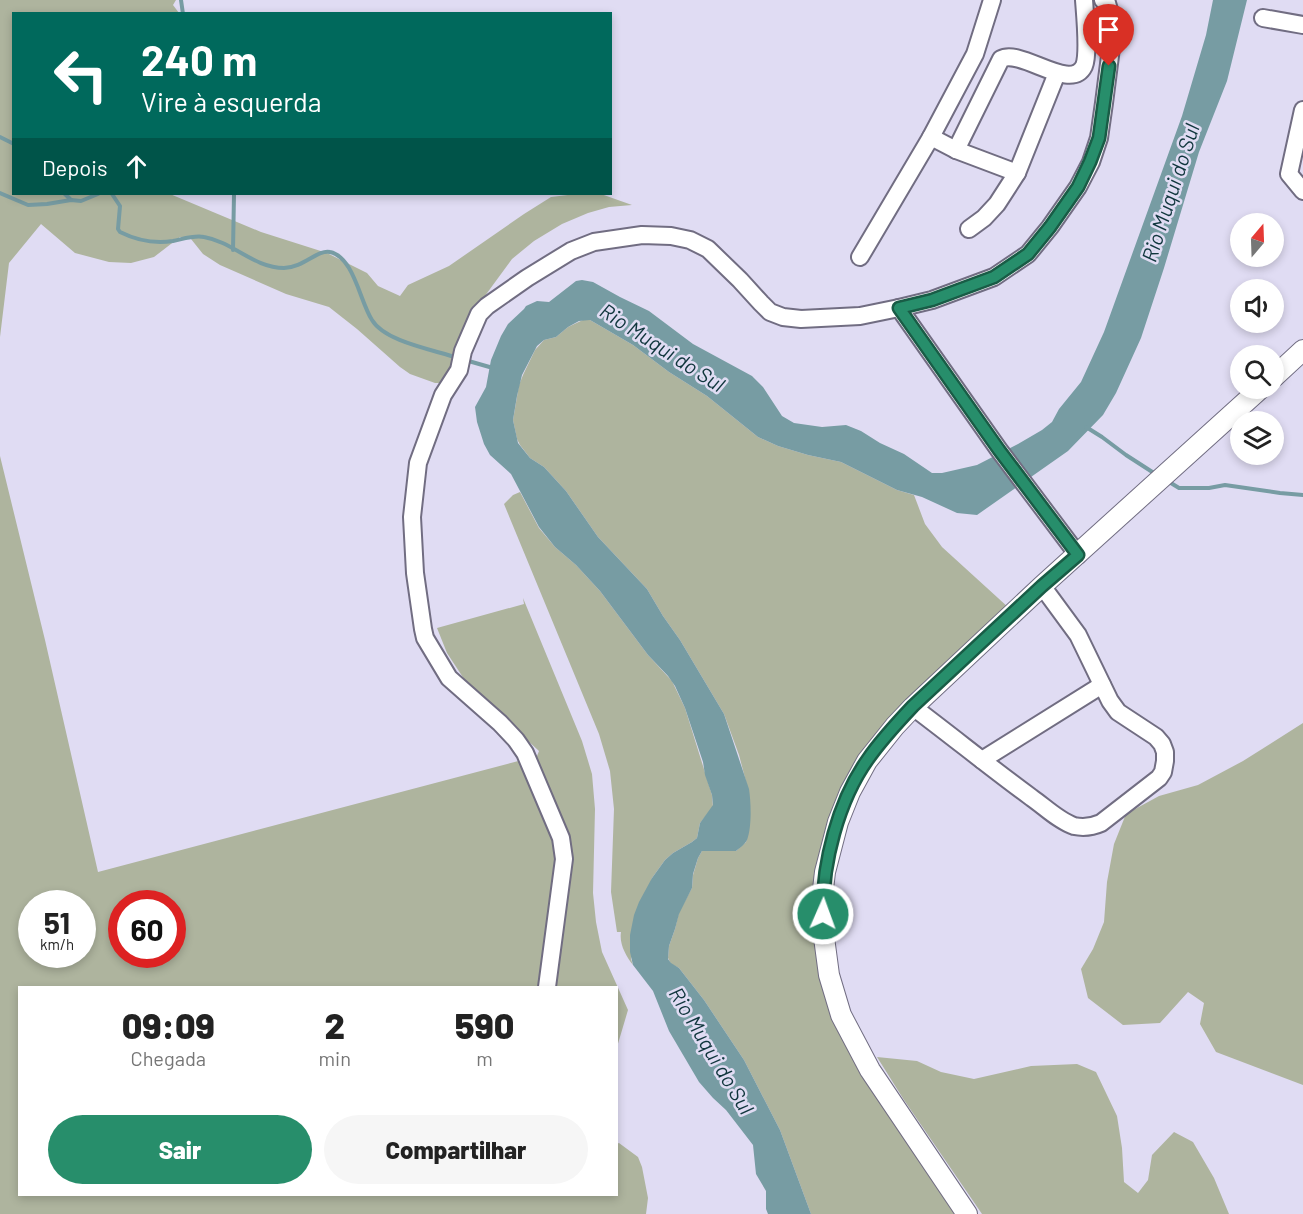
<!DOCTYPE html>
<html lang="pt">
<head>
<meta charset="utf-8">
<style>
	body { margin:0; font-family:Barlow,sans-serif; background:#f6f6f6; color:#222; height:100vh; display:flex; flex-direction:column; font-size:22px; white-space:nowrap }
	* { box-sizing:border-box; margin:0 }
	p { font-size:20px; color:#767676 }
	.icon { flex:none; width:33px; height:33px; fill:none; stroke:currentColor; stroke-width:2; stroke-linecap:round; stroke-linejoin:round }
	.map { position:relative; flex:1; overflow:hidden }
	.sheet { position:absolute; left:18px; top:986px; width:600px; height:210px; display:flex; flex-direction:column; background:#fff; border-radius:0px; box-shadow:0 3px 9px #0003 }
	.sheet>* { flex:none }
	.banner { position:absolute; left:12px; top:12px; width:600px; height:183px; border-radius:0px; box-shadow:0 3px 9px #0003; background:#00695c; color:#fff; overflow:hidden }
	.needle { width:39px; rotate:19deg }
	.fabs { position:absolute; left:1230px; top:213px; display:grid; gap:12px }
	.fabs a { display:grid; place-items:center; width:54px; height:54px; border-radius:50%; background:#fff; box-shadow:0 3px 9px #0003; font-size:30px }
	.speed { position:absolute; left:18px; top:890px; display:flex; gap:12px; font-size:30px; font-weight:700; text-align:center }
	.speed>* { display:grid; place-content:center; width:78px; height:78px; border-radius:50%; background:#fff; box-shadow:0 3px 9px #0003; line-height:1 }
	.speed small { font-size:15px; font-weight:400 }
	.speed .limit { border:9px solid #d22; background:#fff; color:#111 }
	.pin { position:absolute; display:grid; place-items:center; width:51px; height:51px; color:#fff; margin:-62px -26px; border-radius:50% 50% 50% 0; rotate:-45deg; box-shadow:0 0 6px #0007 }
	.pin .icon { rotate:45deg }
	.me { position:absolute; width:66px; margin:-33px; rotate:2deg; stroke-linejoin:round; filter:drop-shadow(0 0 4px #0008) }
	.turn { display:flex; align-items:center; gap:21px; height:126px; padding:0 30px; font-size:27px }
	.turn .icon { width:78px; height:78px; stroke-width:2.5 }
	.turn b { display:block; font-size:42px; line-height:51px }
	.then { display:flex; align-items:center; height:57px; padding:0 30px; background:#0003; gap:12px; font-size:22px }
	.eta { display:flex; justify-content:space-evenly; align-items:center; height:102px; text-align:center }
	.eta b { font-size:36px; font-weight:800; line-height:42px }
	.primary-button { display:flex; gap:12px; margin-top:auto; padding:12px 30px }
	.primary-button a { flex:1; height:69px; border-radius:36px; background:#278e6b; color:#fff; font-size:24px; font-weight:800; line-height:69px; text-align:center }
	.primary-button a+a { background:#f6f6f6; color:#222 }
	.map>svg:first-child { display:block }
	.green { fill:#aeb49e; fill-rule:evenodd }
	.water { fill:#779ca3 }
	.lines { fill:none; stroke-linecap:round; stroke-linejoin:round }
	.stream { stroke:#779ca3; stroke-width:4 }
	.minor-casing { stroke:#716d82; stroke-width:20 }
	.major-casing { stroke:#716d82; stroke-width:22 }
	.minor { stroke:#fff; stroke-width:16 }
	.major { stroke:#fff; stroke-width:20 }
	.route-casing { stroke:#195c46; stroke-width:15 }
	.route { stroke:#278e6b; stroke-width:10 }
	.labels { text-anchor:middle; stroke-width:5; stroke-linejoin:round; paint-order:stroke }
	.water-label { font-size:21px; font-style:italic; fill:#10363d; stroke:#e0dcf3 }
</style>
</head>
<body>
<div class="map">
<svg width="1303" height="1214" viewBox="0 0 1303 1214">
	<rect width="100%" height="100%" fill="#e0dcf3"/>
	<g class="green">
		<polygon points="0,0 176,0 173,5 179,13 14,14 14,194 170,194 261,232 327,253 367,273 378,286 400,296 408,285 449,266 524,214 551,197 576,194 601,194 632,205 609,207 588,213 562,224 534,241 512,259 479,304 453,383 435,383 410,374 400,367 357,329 329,307 286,294 220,265 203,254 191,239 180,237 154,257 131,263 109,262 75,253 41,224 9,263 0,337"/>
		<polygon points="585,319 590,320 633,345 669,372 707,396 758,437 778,446 808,455 841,462 897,490 914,495 925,524 942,547 1009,608 936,672 888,719 845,786 822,974 959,1214 811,1214 780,1130 744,1060 704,1000 679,968 671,964 668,958 669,946 675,929 679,912 692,888 693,875 698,858 702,851 736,851 746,842 749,829 749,793 739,755 724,714 680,640 663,616 647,589 598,537 566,491 544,467 530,458 520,445 517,439 513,420 519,385 523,375 535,350 544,340 556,337 568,327"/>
		<path d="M 0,456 L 45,640 L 98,872 L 537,756 L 539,751 L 468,685 L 447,653 L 437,628 L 524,604 L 523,598 L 582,741 L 592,774 L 595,809 L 593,893 L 596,922 L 602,952 L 628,1010 L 617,1047 L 616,987 L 20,987 L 20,1194 L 616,1194 L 616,1144 L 619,1143 L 638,1157 L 642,1167 L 648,1198 L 646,1214 L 0,1214 ZM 32,903 L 82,903 L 82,954 L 32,954 ZM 122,903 L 172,903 L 172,954 L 122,954 Z"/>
		<path d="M 520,492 L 539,528 L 555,547 L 576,565 L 600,591 L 648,655 L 672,681 L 685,708 L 712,795 L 713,807 L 700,823 L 697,838 L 692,842 L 673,853 L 665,860 L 652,878 L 631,959 L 633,965 C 626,956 619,944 621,932 L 617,932 L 611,892 L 614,809 L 610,771 L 599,734 L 504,504 L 513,495 Z"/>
		<polygon points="1303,723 1303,1085 1216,1052 1200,1024 1204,1003 1188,992 1160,1023 1123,1025 1088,998 1081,969 1093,949 1104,922 1107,882 1114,844 1126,814 1159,796 1198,785 1243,761"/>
		<polygon points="877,1057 917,1061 941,1072 974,1079 1031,1066 1077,1064 1096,1072 1117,1116 1122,1148 1124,1182 1138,1193 1148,1180 1152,1155 1174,1132 1193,1142 1214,1178 1229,1214 982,1214 904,1100"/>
	</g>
	<path class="water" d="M 1213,0 L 1247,0 L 1227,81 L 1199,152 L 1164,268 L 1141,338 L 1116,393 L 1103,415 L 1068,451 L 977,515 L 957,513 L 922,497 L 897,490 L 841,462 L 808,455 L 778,446 L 758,437 L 707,396 L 669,372 L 633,345 L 590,320 L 579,321 L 568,327 L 556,337 L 544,340 L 537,346 L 522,375 L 517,396 L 513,420 L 518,443 L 530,458 L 544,467 L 566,491 L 598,537 L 647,589 L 663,616 L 680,640 L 724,714 L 749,789 C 751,802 752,827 747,840 C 745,844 740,848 736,851 L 702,851 L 698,858 L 693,874 L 692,888 L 679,914 L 675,929 L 669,946 L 668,959 L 671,963 L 679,968 L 704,1000 L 744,1060 L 780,1130 L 811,1214 L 768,1214 L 766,1209 L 766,1191 L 756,1174 L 753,1145 L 726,1110 L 713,1098 L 699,1082 L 669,1031 L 653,991 L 633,965 L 630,952 L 630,935 L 634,915 L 639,902 L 652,878 L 665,860 L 673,853 L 692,842 L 697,838 L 700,823 L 713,805 L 712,795 L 705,775 L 703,762 L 685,708 L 675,686 L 668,676 L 648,655 L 600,591 L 576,565 L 555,547 L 539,527 L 511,474 L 490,455 L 484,444 L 477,422 L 475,407 L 486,387 L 491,360 L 501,336 L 508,324 L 524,309 L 526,306 L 537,301 L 549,302 L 576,281 L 582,280 L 593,282 L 620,297 L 649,311 L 693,344 L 752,376 L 763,387 L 782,416 L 794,423 L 822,427 L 846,425 L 861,431 L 880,443 L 904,454 L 932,473 L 942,473 L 977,465 L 1018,444 L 1042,430 L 1052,422 L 1059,409 L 1081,382 L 1104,332 L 1182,116 L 1206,35 Z"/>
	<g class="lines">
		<g class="stream">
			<polyline points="181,0 183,14"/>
			<polyline points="0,137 14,144"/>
			<polyline points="0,193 28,205 47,204 71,200 81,201 98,194"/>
			<polyline points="65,194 71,200"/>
			<path d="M 112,194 L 120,206 L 118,229 L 120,232 C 136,240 154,244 173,241 C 183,239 194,235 204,237 C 233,242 254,268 284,268 C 303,268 318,249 330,252 C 354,257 360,302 372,320 C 385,342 435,350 458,358"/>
			<polyline points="233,250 234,194"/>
			<polyline points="465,360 493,368"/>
			<polyline points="1086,427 1102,437 1126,455 1157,475"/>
			<polyline points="1166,480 1179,488 1209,488 1225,485 1280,493 1303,495"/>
		</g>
		<g class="minor-casing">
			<g id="minor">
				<polyline points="992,0 975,54 931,137 956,150 1017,173"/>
				<polyline points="1263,18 1303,25"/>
				<polyline points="1303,110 1289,174 1303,191"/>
				<path d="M 956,150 L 1001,59 C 1021,48 1071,93 1084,66 C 1089,54 1085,14 1084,0"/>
				<polyline points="969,229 984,218 997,204 1017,173 1057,73"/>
				<polyline points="860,257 931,137"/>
				<polyline points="1078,555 999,450 899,308 932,300 994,277 1028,254 1050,227 1078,187 1091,162 1099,138 1104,103 1111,48 1112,21 1107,3 1103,0"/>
				<path d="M 913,707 C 953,737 991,768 1032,798 C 1045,807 1059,821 1074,826 C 1084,828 1092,827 1101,823 L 1159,778 L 1163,772 L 1165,761 L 1165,752 L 1162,744 L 1156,737 L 1118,712 L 1110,701 L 1078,635 L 1042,586"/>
				<polyline points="982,760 1102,685"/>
				<polyline points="547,987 564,859 561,838 525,753 516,740 500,723 449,678 425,638 423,629 415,573 412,517 418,463 443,395 459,370 463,351 479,314 487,306 527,278 571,251 594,242 642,235 671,236 690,240 708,249 740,280 761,303 770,312 783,317 801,319 860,316 899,308"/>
			</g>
		</g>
		<g class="major-casing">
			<g id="major">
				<polyline points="1274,377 1303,350"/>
				<polyline points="967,1214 870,1070 841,1015 829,975 823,930 822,898 825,872 838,822 850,792 867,761 895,726 913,707 1042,586 1261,388"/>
			</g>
		</g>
		<use href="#minor" class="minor"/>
		<use href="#major" class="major"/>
	</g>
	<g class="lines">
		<g class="route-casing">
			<path id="route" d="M 823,914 C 822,864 838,801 868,759 C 881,740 897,723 913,706 L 1042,586 L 1078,555 L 999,450 L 899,308 L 932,300 L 994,277 L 1028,254 L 1050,227 L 1078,187 L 1090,162 L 1099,138 L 1109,66"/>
		</g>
		<use href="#route" class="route"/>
	</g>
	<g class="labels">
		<g class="water-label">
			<text transform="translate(1171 193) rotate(-72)" y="7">Rio Muqui do Sul</text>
			<text transform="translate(662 348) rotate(33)" y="7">Rio Muqui do Sul</text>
			<text transform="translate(711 1051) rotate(59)" y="7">Rio Muqui do Sul</text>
		</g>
	</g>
</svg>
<div class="fabs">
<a><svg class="needle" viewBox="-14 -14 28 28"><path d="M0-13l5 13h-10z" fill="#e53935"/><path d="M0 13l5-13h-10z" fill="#767676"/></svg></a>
<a><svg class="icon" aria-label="sound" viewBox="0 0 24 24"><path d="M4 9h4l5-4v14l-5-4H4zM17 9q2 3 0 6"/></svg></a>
<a><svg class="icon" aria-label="search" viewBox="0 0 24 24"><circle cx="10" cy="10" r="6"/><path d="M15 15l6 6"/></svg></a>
<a><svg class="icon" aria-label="layers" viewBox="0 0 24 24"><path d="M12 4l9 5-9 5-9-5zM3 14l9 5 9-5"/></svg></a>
</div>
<div class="speed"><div>51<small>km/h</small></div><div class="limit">60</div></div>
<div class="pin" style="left:1109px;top:66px;background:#d93025"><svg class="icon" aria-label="arrive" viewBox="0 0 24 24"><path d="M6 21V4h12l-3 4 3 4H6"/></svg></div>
<svg class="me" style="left:823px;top:914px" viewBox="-20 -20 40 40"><circle r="17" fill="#278e6b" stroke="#fff" stroke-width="3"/><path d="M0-11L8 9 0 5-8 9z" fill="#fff"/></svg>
<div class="banner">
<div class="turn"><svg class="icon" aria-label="left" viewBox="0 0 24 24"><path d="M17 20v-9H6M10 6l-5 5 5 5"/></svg><div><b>240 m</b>Vire à esquerda</div></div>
<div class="then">Depois<svg class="icon" aria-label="ahead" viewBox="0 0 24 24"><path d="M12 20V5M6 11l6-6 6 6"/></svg></div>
</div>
<section class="sheet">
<div class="eta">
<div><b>09:09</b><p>Chegada</p></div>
<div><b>2</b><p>min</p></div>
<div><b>590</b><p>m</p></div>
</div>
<div class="primary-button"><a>Sair</a><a>Compartilhar</a></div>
</section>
</div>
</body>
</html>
